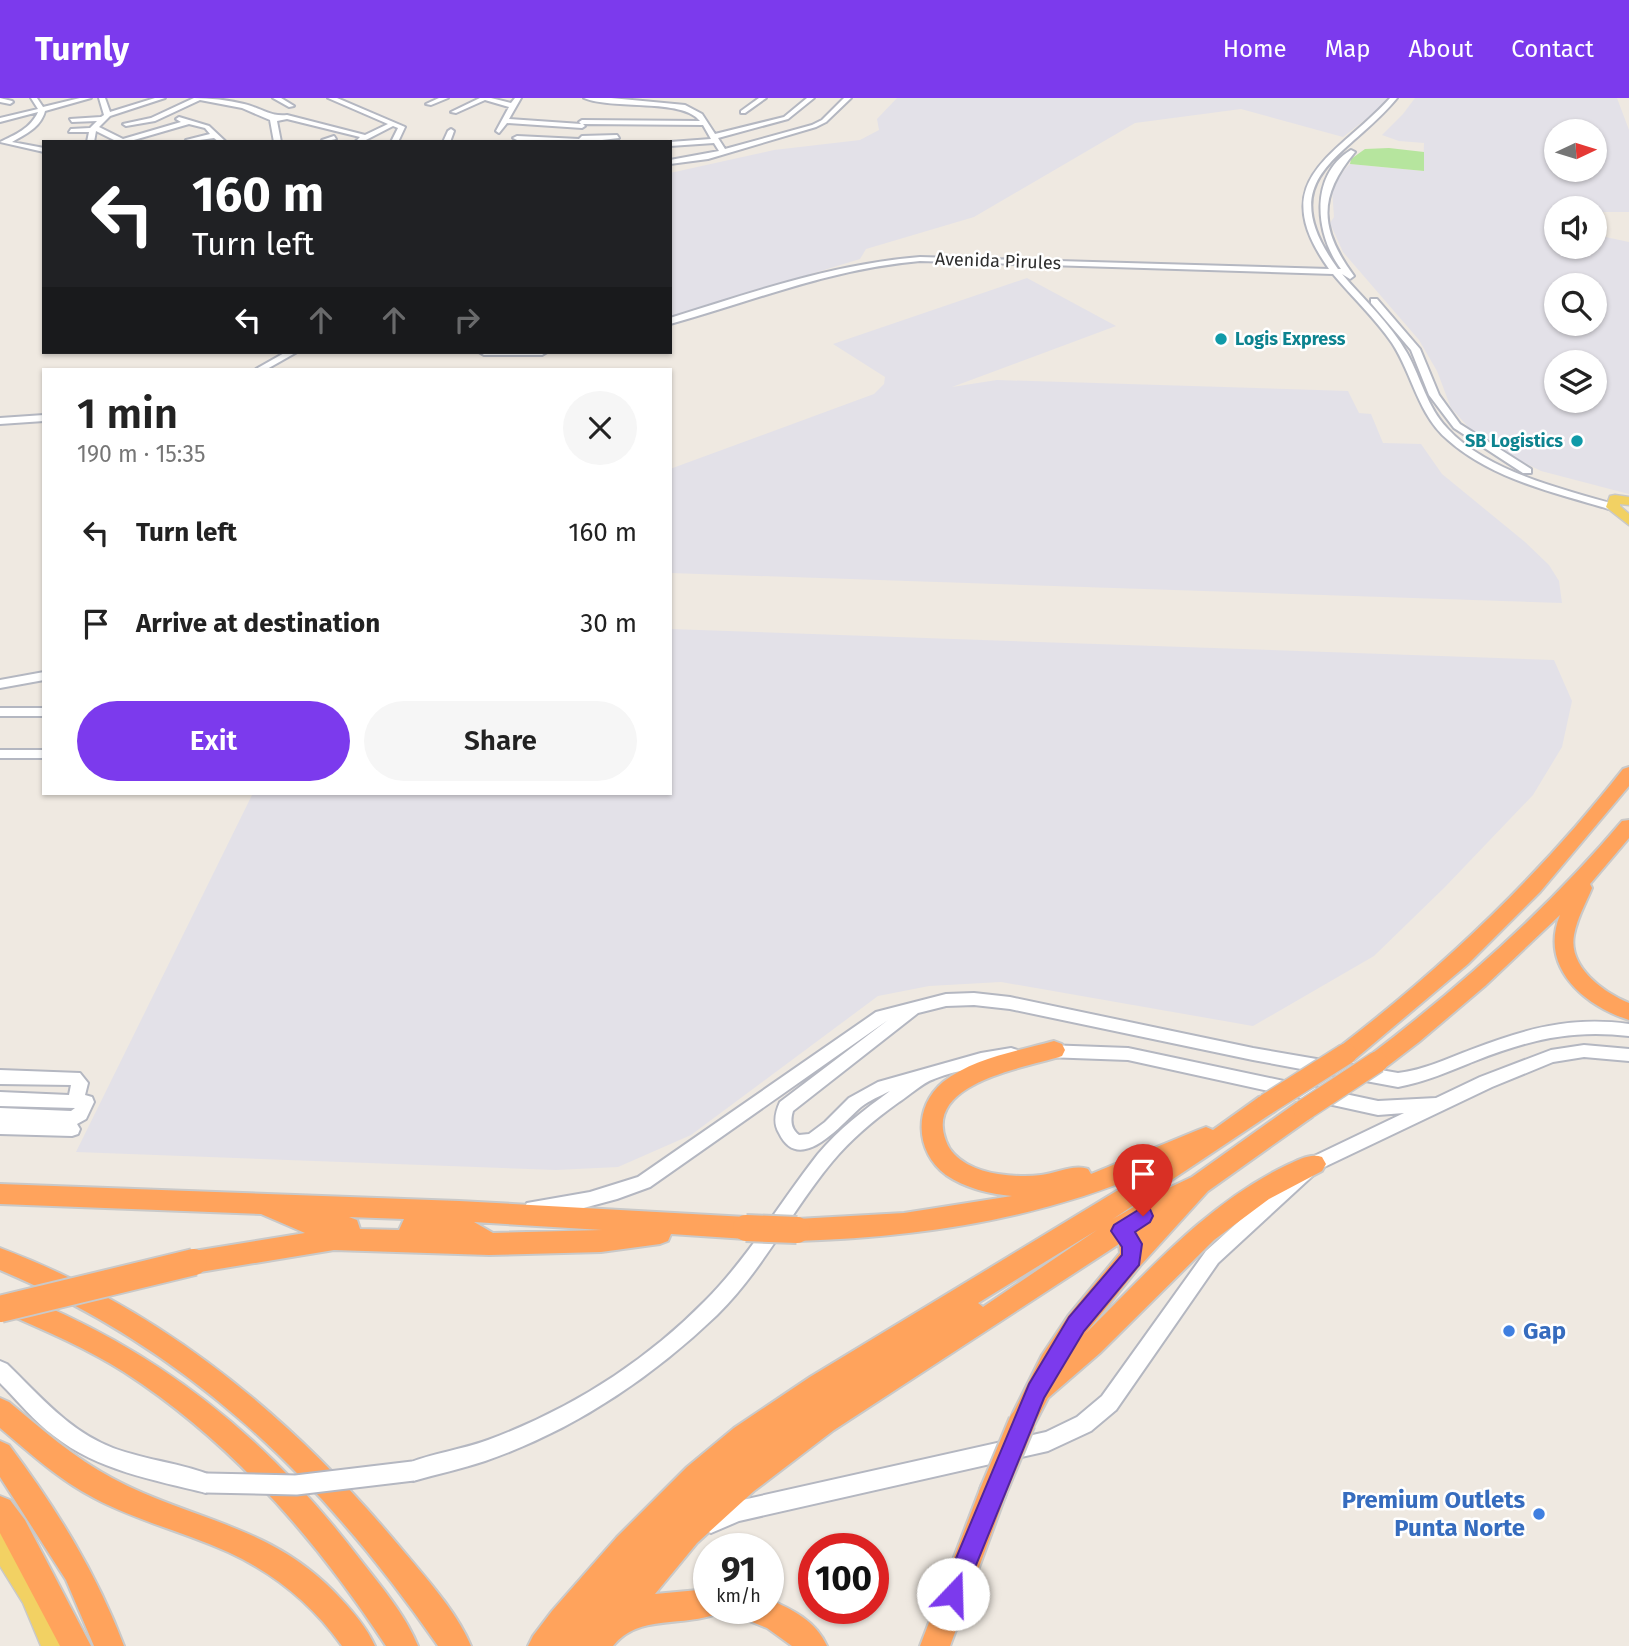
<!DOCTYPE html>
<html lang="en">
<head>
<meta charset="utf-8">
<style>
	body { margin:0; font-family:"Fira Sans",sans-serif; background:#f6f6f6; color:#222; height:100vh; display:flex; flex-direction:column; font-size:26px; white-space:nowrap }
	* { box-sizing:border-box; margin:0 }
	p { font-size:23px; color:#767676 }
	.icon { flex:none; width:38px; height:38px; fill:none; stroke:currentColor; stroke-width:2; stroke-linecap:round; stroke-linejoin:round }
	.map { position:relative; flex:1; overflow:hidden }
	.side { position:absolute; left:42px; top:270px; width:630px; height:427px; display:flex; flex-direction:column; background:#fff; border-radius:0px; box-shadow:0 2px 5px #0004 }
	.side>* { flex:none }
	.guide { position:absolute; left:42px; top:42px; width:630px; height:214px; border-radius:0px; box-shadow:0 2px 5px #0004; background:#202124; color:#fff; overflow:hidden }
	.needle { width:46px; rotate:86deg }
	.buttons { position:absolute; left:1544px; top:21px; display:grid; gap:14px }
	.buttons a { display:grid; place-items:center; width:63px; height:63px; border-radius:50%; background:#fff; box-shadow:0 2px 5px #0004; font-size:35px }
	.speed { position:absolute; left:693px; top:1435px; display:flex; gap:14px; font-size:35px; font-weight:700; text-align:center }
	.speed>* { display:grid; place-content:center; width:91px; height:91px; border-radius:50%; background:#fff; box-shadow:0 2px 5px #0004; line-height:1 }
	.speed small { font-size:18px; font-weight:400 }
	.speed .limit { border:10px solid #d22; background:#fff; color:#111 }
	.pin { position:absolute; display:grid; place-items:center; width:60px; height:60px; color:#fff; margin:-72px -30px; border-radius:50% 50% 50% 0; rotate:-45deg; box-shadow:0 0 7px #0007 }
	.pin .icon { rotate:45deg }
	.me { position:absolute; width:77px; margin:-38px; rotate:21deg; stroke-linejoin:round; filter:drop-shadow(0 0 5px #0008) }
	.turn { display:flex; align-items:center; gap:24px; height:147px; padding:0 35px; font-size:32px }
	.turn .icon { width:91px; height:91px; stroke-width:2.5 }
	.turn b { display:block; font-size:49px; line-height:60px }
	.lanes { display:flex; align-items:center; height:66px; padding:0 35px; background:#0003; justify-content:center; gap:35px; direction:ltr }
	.lanes .off { opacity:.35 }
	.round { display:grid; place-items:center; flex:none; width:74px; height:74px; border-radius:37px; background:#f6f6f6 }
	.overview { display:flex; align-items:center; justify-content:space-between; height:119px; padding:0 35px }
	h1 { font-size:42px; font-weight:600; line-height:52px }
	.primary-button { display:flex; gap:14px; margin-top:auto; padding:14px 35px }
	.primary-button a { flex:1; height:80px; border-radius:42px; background:#7c3aed; color:#fff; font-size:28px; font-weight:600; line-height:80px; text-align:center }
	.primary-button a+a { background:#f6f6f6; color:#222 }
	ul { padding:0; list-style:none }
	li { display:flex; align-items:center; gap:21px; height:91px; padding:0 35px }
	li div { flex:1 }
	li b { display:block; font-size:26px }
	li em { font-style:normal }
	header { display:flex; align-items:center; gap:42px; box-sizing:border-box; height:98px; padding:0 35px; background:#7c3aed; color:#fff }
	header strong { font-size:33px }
	nav { display:flex; gap:38px; margin-inline-start:auto; font-size:24px }
	.map>svg:first-child { display:block }
	.industrial { fill:#e3e1e8; fill-rule:evenodd }
	.green { fill:#b6e59e }
	.lines { fill:none; stroke-linecap:round; stroke-linejoin:round }
	.minor-casing { stroke:#b4b7c1; stroke-width:4 }
	.major-casing { stroke:#c9c9c9; stroke-width:3 }
	.highway-casing { stroke:#c9c9c9; stroke-width:4 }
	.minor { fill:#fff; fill-rule:evenodd }
	.major { fill:#f2d163; fill-rule:evenodd }
	.highway { fill:#ffa35c; fill-rule:evenodd }
	.minor-bridge-casing { stroke:#b4b7c1; stroke-width:23; stroke-linecap:butt }
	.highway-bridge-far1-casing { stroke:#c9c9c9; stroke-width:24; stroke-linecap:butt }
	.highway-bridge-casing { stroke:#c9c9c9; stroke-width:30; stroke-linecap:butt }
	.minor-bridge { stroke:#fff; stroke-width:19 }
	.highway-bridge-far1 { stroke:#ffa35c; stroke-width:21 }
	.highway-bridge { stroke:#ffa35c; stroke-width:26 }
	.route { fill:#7c3aed; stroke:#51269a; stroke-width:2 }
	.culture-dot { fill:#0f9aa8; stroke:#fff; stroke-width:2.5 }
	.shop-dot { fill:#3f7fe0; stroke:#fff; stroke-width:2.5 }
	.labels { text-anchor:middle; stroke-width:5; stroke-linejoin:round; paint-order:stroke }
	.far-street-label { font-size:18px; fill:#2e2e2e; stroke:#fff }
	.far-culture-label { font-size:18px; font-weight:bold; fill:#0d838f; stroke:#fff; text-anchor:start }
	.near-shop-label { font-size:24px; font-weight:bold; fill:#366cbe; stroke:#fff; text-anchor:start }
</style>
</head>
<body>
<header>
<strong>Turnly</strong>
<nav><a>Home</a><a>Map</a><a>About</a><a>Contact</a></nav>
</header>
<div class="map">
<svg width="1629" height="1548" viewBox="0 0 1629 1548">
	<rect width="100%" height="100%" fill="#efe9e1"/>
	<g class="industrial">
		<polygon points="897,0 1387,0 1380,10 1343,39 1241,11 1135,25 974,119 866,151 860,161 670,219 670,75 774,52 860,42 879,32 877,21"/>
		<path d="M 1415,0 L 1617,0 L 1629,32 L 1629,114 L 1594,114 L 1594,110 L 1556,110 L 1556,149 L 1594,149 L 1594,128 L 1596,137 L 1629,144 L 1629,396 L 1541,373 L 1497,351 L 1471,332 L 1451,310 L 1437,273 L 1419,242 L 1343,154 L 1330,125 L 1334,119 L 1332,90 L 1345,71 L 1350,66 L 1423,73 L 1424,45 L 1399,43 L 1382,37 L 1403,16 ZM 1556,33 L 1594,33 L 1594,72 L 1556,72 ZM 1556,187 L 1594,187 L 1594,226 L 1556,226 ZM 1556,264 L 1594,264 L 1594,303 L 1556,303 Z"/>
		<polygon points="1027,180 1116,228 952,289 997,282 1348,293 1359,315 1371,316 1383,345 1421,346 1442,376 1525,444 1549,467 1559,483 1562,505 670,475 670,371 874,296 884,286 885,279 833,246"/>
		<polygon points="670,531 1554,562 1572,603 1562,649 1533,697 1445,789 1374,858 1253,928 1001,884 929,888 878,898 691,1037 618,1069 556,1072 76,1054 253,695 670,695"/>
	</g>
	<polygon class="green" points="1389,50 1424,54 1424,73 1350,66 1351,61 1365,51"/>
	<g class="lines">
		<g class="minor-casing">
			<g id="minor">
				<polygon points="0,0 12,3 13,4 10,6 0,4"/>
				<path d="M 31,0 L 37,0 L 43,9 L 80,0 L 91,0 L 45,13 C 41,29 26,36 12,44 L 44,50 L 44,54 L 0,44 C 15,37 31,30 38,14 L 0,24 L 0,20 L 38,11 Z"/>
				<polygon points="99,0 105,0 110,14 155,0 165,0 110,18 99,29 123,41 181,24 176,21 179,19 209,28 226,44 219,44 214,40 185,44 186,42 210,36 205,30 189,26 127,44 118,44 96,33 94,44 87,44 89,34 69,34 71,31 90,30 97,23 72,24 70,21 101,19 104,17"/>
				<path d="M 194,0 C 210,0 228,2 244,6 C 261,10 270,19 287,17 L 365,37 L 388,26 L 328,0 L 337,0 L 405,29 L 398,44 L 391,44 L 398,30 L 393,28 L 362,44 L 355,44 L 360,39 L 287,21 L 277,23 L 281,44 L 274,44 L 270,22 L 242,10 L 200,2 L 155,23 L 126,28 L 123,26 L 151,20 Z"/>
				<polygon points="273,0 281,0 294,8 289,9"/>
				<polygon points="439,0 448,0 431,7 426,6"/>
				<path d="M 480,0 L 491,0 L 511,5 L 515,0 L 521,0 L 509,21 L 581,26 L 579,24 L 582,22 L 700,23 C 683,0 611,12 584,0 L 611,0 L 685,7 L 702,16 L 715,36 L 784,19 L 807,0 L 814,0 L 788,21 L 718,40 L 725,51 L 812,27 L 822,22 L 844,0 L 851,0 L 826,24 L 816,29 L 708,61 L 670,66 L 670,62 L 719,53 L 714,45 L 670,48 L 670,44 L 711,41 L 703,27 L 583,26 L 585,28 L 582,30 L 507,25 L 499,35 L 496,33 L 509,9 L 485,2 L 456,15 L 451,14 Z"/>
				<polygon points="759,0 766,0 745,15 741,15 741,13"/>
				<path d="M 1390,0 L 1397,0 C 1347,61 1270,78 1338,171 L 1341,171 C 1315,137 1309,77 1351,52 L 1355,54 C 1317,99 1320,132 1354,178 L 1350,181 L 1342,176 C 1364,202 1390,225 1407,255 C 1421,280 1427,309 1447,330 C 1487,374 1562,391 1617,407 L 1617,411 L 1609,411 C 1555,395 1492,381 1448,342 C 1418,317 1413,277 1392,245 C 1375,220 1352,199 1333,176 L 920,163 C 830,171 756,202 670,226 L 670,220 C 753,194 833,166 920,159 L 1329,171 C 1264,80 1337,59 1390,0 Z"/>
				<polygon points="451,31 454,33 450,44 443,44 448,33"/>
				<polygon points="617,37 619,40 585,44 517,42 513,40 517,38 579,41 582,38"/>
				<polygon points="334,38 336,41 322,44 322,42"/>
				<polygon points="1371,201 1377,201 1420,251 1439,297 1460,326 1531,371 1531,375 1523,375 1454,330 1429,297 1411,252 1371,205"/>
				<polygon points="286,254 297,254 267,271 256,271"/>
				<polygon points="479,254 547,254 542,257 484,257"/>
				<polygon points="44,317 44,323 0,326 0,320"/>
				<polygon points="44,574 44,582 0,590 0,582"/>
				<rect x="0" y="610" width="44" height="8"/>
				<rect x="0" y="652" width="44" height="8"/>
				<path d="M 974,895 L 1010,899 L 1253,950 L 1398,975 C 1424,972 1446,961 1470,952 C 1525,931 1570,918 1629,926 L 1629,938 C 1572,931 1528,942 1475,963 C 1450,973 1425,984 1398,989 L 1253,962 L 1010,911 L 974,907 L 946,908 L 918,915 L 793,1013 C 790,1023 791,1031 799,1037 L 809,1036 L 825,1024 L 849,1000 L 878,984 L 981,955 L 1011,950 L 1017,952 L 1019,956 L 1017,960 C 990,969 961,970 934,981 C 922,985 910,997 899,1004 C 874,1022 852,1040 832,1064 C 791,1113 763,1172 717,1217 C 650,1281 572,1333 485,1363 C 461,1371 437,1376 413,1383 L 406,1380 L 403,1373 L 406,1366 C 432,1355 461,1352 488,1342 C 569,1312 644,1265 705,1203 C 749,1159 780,1104 818,1056 C 839,1031 864,1012 890,993 C 880,998 870,1002 861,1009 C 843,1024 800,1079 779,1035 C 773,1025 775,1015 780,1004 L 888,922 L 650,1089 L 617,1101 L 576,1112 L 533,1118 L 527,1115 L 524,1110 L 527,1105 L 590,1094 L 638,1079 L 876,914 L 946,896 Z"/>
				<polygon points="1046,947 1128,950 1378,1003 1436,1000 1480,979 1551,952 1584,947 1629,951 1629,963 1584,959 1553,964 1492,989 1320,1071 1218,1165 1116,1312 1091,1333 1048,1353 739,1423 711,1435 704,1432 701,1425 704,1418 738,1403 1046,1334 1077,1319 1102,1298 1206,1153 1308,1061 1404,1015 1378,1017 1128,962 1046,959 1040,957 1038,953 1040,949"/>
				<polygon points="0,972 80,975 88,985 85,997 92,999 94,1004 86,1021 77,1026 80,1031 78,1036 72,1038 0,1036 0,1010 71,1013 75,1010 0,1008 0,994 69,997 71,987 0,986"/>
				<path d="M 0,1263 L 7,1266 C 40,1298 69,1333 113,1350 C 145,1362 181,1365 213,1378 L 216,1385 L 213,1392 L 206,1395 C 154,1382 97,1372 54,1338 C 34,1323 18,1303 0,1285 Z"/>
			</g>
		</g>
		<g class="major-casing">
			<g id="major">
				<polygon points="1615,397 1629,399 1629,407 1620,406 1620,408 1629,416 1629,427 1606,409 1610,398"/>
				<polygon points="0,1432 9,1436 41,1487 67,1548 41,1548 23,1505 0,1468"/>
			</g>
		</g>
		<g class="highway-casing">
			<g id="highway">
				<path d="M 1629,669 L 1629,688 L 1540,794 L 1468,866 L 1354,962 L 1346,965 L 1338,962 L 1335,956 L 1338,950 C 1445,868 1540,777 1623,671 Z"/>
				<path d="M 1629,722 L 1629,740 L 1590,786 L 1592,790 C 1586,805 1577,820 1574,837 C 1568,869 1603,894 1629,905 L 1629,922 C 1583,907 1539,869 1560,817 L 1485,888 L 1419,944 L 1385,970 L 1377,973 L 1369,970 L 1366,964 L 1369,958 C 1462,887 1547,812 1622,723 Z"/>
				<path d="M 1054,943 L 1062,946 L 1065,952 L 1062,958 C 1026,970 923,984 946,1043 C 953,1063 978,1073 998,1076 C 1012,1078 1027,1079 1041,1077 C 1057,1075 1073,1066 1088,1071 L 1091,1076 L 1198,1032 L 1206,1029 L 1213,1032 L 1259,999 L 1267,997 L 1275,999 L 1278,1006 L 1275,1013 L 1113,1121 L 1156,1096 L 1192,1079 L 1296,1005 L 1304,1003 L 1312,1005 L 1315,1012 L 1312,1019 L 1208,1093 L 1140,1168 L 1085,1236 C 1148,1174 1206,1106 1287,1067 C 1299,1062 1310,1055 1322,1059 L 1326,1066 L 1322,1073 L 1269,1101 L 1214,1142 L 1100,1255 L 1048,1300 L 1031,1333 L 1022,1337 L 1013,1333 L 1009,1324 L 1013,1315 L 1042,1257 L 1068,1218 L 1120,1155 L 1119,1146 L 834,1332 L 754,1393 L 697,1445 L 655,1496 L 709,1491 L 709,1510 L 721,1510 L 719,1515 C 684,1530 639,1515 613,1548 L 528,1548 L 533,1538 L 552,1513 L 617,1439 L 687,1369 L 734,1330 L 810,1279 L 1148,1074 C 1035,1122 919,1139 797,1143 L 789,1140 L 785,1132 L 789,1124 L 797,1121 L 904,1115 L 1012,1098 C 990,1096 965,1090 946,1077 C 915,1054 913,1009 943,984 C 973,960 1018,953 1054,943 ZM 1097,1132 L 983,1209 L 978,1205 Z"/>
				<path d="M 0,1086 L 459,1103 L 746,1119 L 754,1122 L 758,1130 L 754,1138 L 746,1141 L 671,1136 L 668,1143 L 660,1146 L 601,1154 L 489,1157 L 334,1152 L 194,1175 L 185,1172 L 182,1164 L 185,1156 L 194,1153 L 305,1135 L 261,1116 L 0,1106 ZM 349,1119 L 404,1121 L 399,1132 L 360,1131 L 357,1122 ZM 474,1124 L 602,1132 L 493,1135 Z"/>
				<path d="M 0,1150 C 160,1210 291,1318 400,1449 C 424,1478 456,1512 471,1548 L 438,1548 C 322,1381 190,1252 0,1172 Z"/>
				<path d="M 14,1195 C 156,1250 267,1339 359,1460 C 380,1487 405,1516 418,1548 L 386,1548 C 316,1441 232,1344 124,1274 C 86,1250 46,1233 5,1215 L 2,1207 L 5,1199 Z"/>
				<path d="M 0,1300 L 9,1304 C 42,1331 74,1360 112,1380 C 194,1424 273,1426 341,1501 C 354,1515 367,1530 375,1548 L 342,1548 C 313,1507 274,1475 228,1454 C 184,1434 137,1423 94,1400 C 59,1382 30,1355 0,1330 Z"/>
				<path d="M 0,1343 L 9,1347 C 56,1410 96,1474 124,1548 L 94,1548 L 66,1482 L 0,1379 Z"/>
				<polygon points="992,1382 1002,1386 1006,1396 950,1548 920,1548 982,1386"/>
				<polygon points="0,1398 10,1402 25,1422 91,1548 60,1548 0,1435"/>
				<path d="M 768,1501 C 792,1511 816,1523 827,1548 L 792,1548 L 767,1530 L 742,1520 L 738,1510 L 768,1510 Z"/>
			</g>
		</g>
		<use href="#minor" class="minor"/>
		<use href="#major" class="major"/>
		<use href="#highway" class="highway"/>
		<g class="minor-bridge-casing">
			<polyline id="minor-bridge" points="206,1385 296,1387 413,1373"/>
		</g>
		<g class="highway-bridge-far1-casing">
			<g id="highway-bridge-far1">
				<polyline points="1267,1006 1346,956"/>
				<polyline points="1304,1012 1377,964"/>
			</g>
		</g>
		<g class="highway-bridge-casing">
			<g id="highway-bridge">
				<polyline points="746,1130 797,1132"/>
				<polyline points="0,1211 194,1164"/>
				<polyline points="992,1396 1022,1324"/>
			</g>
		</g>
		<use href="#minor-bridge" class="minor-bridge"/>
		<use href="#highway-bridge-far1" class="highway-bridge-far1"/>
		<use href="#highway-bridge" class="highway-bridge"/>
	</g>
	<polygon class="route" points="1143,1109 1150,1111 1153,1118 1150,1124 1135,1134 1142,1146 1139,1167 1084,1233 1044,1300 961,1504 953,1508 944,1504 941,1496 1029,1286 1069,1219 1122,1157 1122,1149 1111,1133 1114,1127"/>
	<g class="culture-dot">
		<circle cx="1221" cy="241" r="7"/>
		<circle cx="1577" cy="343" r="7"/>
	</g>
	<g class="shop-dot">
		<circle cx="1509" cy="1233" r="7"/>
		<circle cx="1539" cy="1416" r="7"/>
	</g>
	<g class="labels">
		<g class="far-street-label">
			<text transform="translate(998 163) rotate(2)" y="6">Avenida Pirules</text>
		</g>
		<g class="far-culture-label">
			<text x="1235" y="247">Logis Express</text>
			<text x="1563" y="349" text-anchor="end">SB Logistics</text>
		</g>
		<g class="near-shop-label">
			<text x="1523" y="1241">Gap</text>
			<text x="1525" y="1410" text-anchor="end">Premium Outlets<tspan x="1525" dy="28">Punta Norte</tspan></text>
		</g>
	</g>
</svg>
<div class="buttons">
<a><svg class="needle" viewBox="-14 -14 28 28"><path d="M0-13l5 13h-10z" fill="#e53935"/><path d="M0 13l5-13h-10z" fill="#767676"/></svg></a>
<a><svg class="icon" aria-label="sound" viewBox="0 0 24 24"><path d="M4 9h4l5-4v14l-5-4H4zM17 9q2 3 0 6"/></svg></a>
<a><svg class="icon" aria-label="search" viewBox="0 0 24 24"><circle cx="10" cy="10" r="6"/><path d="M15 15l6 6"/></svg></a>
<a><svg class="icon" aria-label="layers" viewBox="0 0 24 24"><path d="M12 4l9 5-9 5-9-5zM3 14l9 5 9-5"/></svg></a>
</div>
<div class="speed"><div>91<small>km/h</small></div><div class="limit">100</div></div>
<div class="pin" style="left:1143px;top:1118px;background:#d93025"><svg class="icon" aria-label="arrive" viewBox="0 0 24 24"><path d="M6 21V4h12l-3 4 3 4H6"/></svg></div>
<svg class="me" style="left:953px;top:1496px" viewBox="-20 -20 40 40"><circle r="19" fill="#fff"/><path d="M0-13L10 11 0 6-10 11z" fill="#7c3aed"/></svg>
<div class="guide">
<div class="turn"><svg class="icon" aria-label="left" viewBox="0 0 24 24"><path d="M17 20v-9H6M10 6l-5 5 5 5"/></svg><div><b>160 m</b>Turn left</div></div>
<div class="lanes"><svg class="icon" aria-label="left" viewBox="0 0 24 24"><path d="M17 20v-9H6M10 6l-5 5 5 5"/></svg><svg class="icon off" aria-label="ahead" viewBox="0 0 24 24"><path d="M12 20V5M6 11l6-6 6 6"/></svg><svg class="icon off" aria-label="ahead" viewBox="0 0 24 24"><path d="M12 20V5M6 11l6-6 6 6"/></svg><svg class="icon off" aria-label="right" viewBox="0 0 24 24"><path d="M7 20v-9h11M14 6l5 5-5 5"/></svg></div>
</div>
<section class="side">
<div class="overview"><div><h1>1 min</h1><p>190 m · 15:35</p></div><a class="round"><svg class="icon" aria-label="close" viewBox="0 0 24 24"><path d="M6 6l12 12M18 6L6 18"/></svg></a></div>
<ul>
<li><svg class="icon" aria-label="left" viewBox="0 0 24 24"><path d="M17 20v-9H6M10 6l-5 5 5 5"/></svg><div><b>Turn left</b></div><em>160 m</em></li>
<li><svg class="icon" aria-label="arrive" viewBox="0 0 24 24"><path d="M6 21V4h12l-3 4 3 4H6"/></svg><div><b>Arrive at destination</b></div><em>30 m</em></li>
</ul>
<div class="primary-button"><a>Exit</a><a>Share</a></div>
</section>
</div>
</body>
</html>
